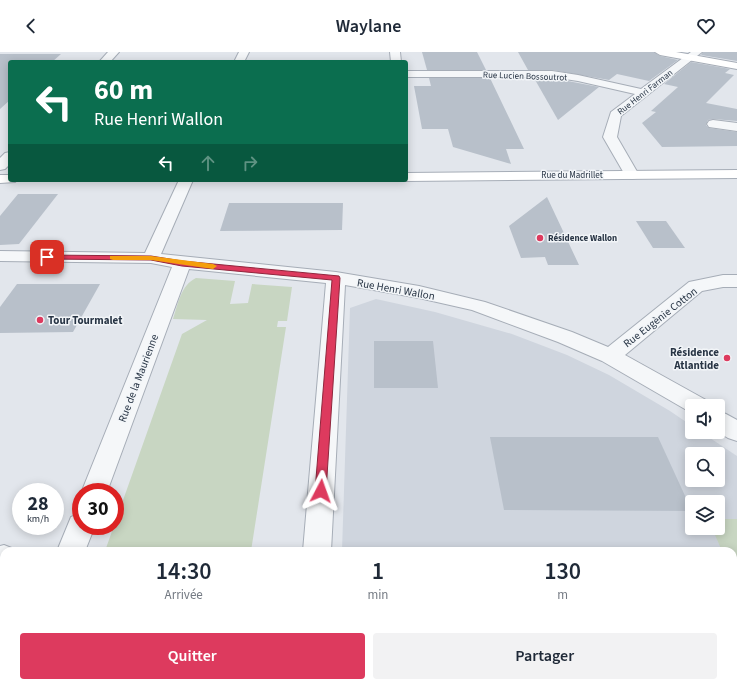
<!DOCTYPE html>
<html lang="fr">
<head>
<meta charset="utf-8">
<style>
	body { margin:0; font-family:"Source Sans 3",sans-serif; background:#f2f2f3; color:#1f2937; height:100vh; display:flex; flex-direction:column; font-size:15px; white-space:nowrap }
	* { box-sizing:border-box; margin:0 }
	p { font-size:13px; color:#747a83 }
	.icon { flex:none; width:22px; height:22px; fill:none; stroke:currentColor; stroke-width:2; stroke-linecap:round; stroke-linejoin:round }
	.map { position:relative; flex:1; overflow:hidden }
	.panel { position:absolute; left:0px; top:495px; width:737px; height:140px; display:flex; flex-direction:column; background:#fff; border-radius:12px 12px 0 0; box-shadow:0 2px 10px #0003 }
	.panel>* { flex:none }
	.banner { position:absolute; left:8px; top:8px; width:400px; height:122px; border-radius:4px; box-shadow:0 2px 10px #0003; background:#0b6e4f; color:#fff; overflow:hidden }
	.buttons { position:absolute; left:685px; top:347px; display:grid; gap:8px }
	.buttons a { display:grid; place-items:center; width:40px; height:40px; border-radius:4px; background:#fff; box-shadow:0 2px 10px #0003; font-size:20px }
	.speed { position:absolute; left:12px; top:431px; display:flex; gap:8px; font-size:20px; font-weight:700; text-align:center }
	.speed>* { display:grid; place-content:center; width:52px; height:52px; border-radius:50%; background:#fff; box-shadow:0 2px 10px #0003; line-height:1 }
	.speed small { font-size:10px; font-weight:400 }
	.speed .limit { border:6px solid #d22; background:#fff; color:#111 }
	.pin { position:absolute; display:grid; place-items:center; width:34px; height:34px; color:#fff; margin:-17px; border-radius:8px; box-shadow:0 2px 6px #0006 }
	.me { position:absolute; width:44px; margin:-22px; rotate:4deg; stroke-linejoin:round; filter:drop-shadow(0 0 3px #0008) }
	.turn { display:flex; align-items:center; gap:14px; height:84px; padding:0 20px; font-size:18px }
	.turn .icon { width:52px; height:52px; stroke-width:2.5 }
	.turn b { display:block; font-size:28px; line-height:34px }
	.lanes { display:flex; align-items:center; height:38px; padding:0 20px; background:#0003; justify-content:center; gap:20px; direction:ltr }
	.lanes .off { opacity:.35 }
	.eta { display:flex; justify-content:space-evenly; align-items:center; height:68px; text-align:center }
	.eta b { font-size:24px; font-weight:600; line-height:28px }
	.button { display:flex; gap:8px; margin-top:auto; padding:8px 20px }
	.button a { flex:1; height:46px; border-radius:4px; background:#dd3a5e; color:#fff; font-size:16px; font-weight:600; line-height:46px; text-align:center }
	.button a+a { background:#f2f2f3; color:#1f2937 }
	header { display:flex; justify-content:space-between; align-items:center; height:52px; padding:0 20px; background:#fff; font-size:18px; font-weight:600 }
	.map>svg:first-child { display:block }
	.built { fill:#cfd5de; fill-rule:evenodd }
	.green { fill:#c8d6c2 }
	.building { fill:#b8c0ca }
	.lines { fill:none; stroke-linecap:round; stroke-linejoin:round }
	.street-casing { stroke:#a6adb7; stroke-width:2 }
	.secondary-casing { stroke:#a6adb7; stroke-width:2 }
	.street { fill:#f5f7f9; fill-rule:evenodd }
	.secondary { fill:#fff; fill-rule:evenodd }
	.route { fill:#dd3a5e; stroke:#90263d }
	.slow { fill:#f59e0b }
	.poi-dot { fill:#dd3a5e; stroke:#f2f5f8; stroke-width:1.5 }
	.labels { text-anchor:middle; stroke-width:3; stroke-linejoin:round; paint-order:stroke }
	.far-street-label { font-size:9px; fill:#283545; stroke:#f2f5f8 }
	.far-poi-label { font-size:9px; font-weight:bold; fill:#283545; stroke:#f2f5f8; text-anchor:start }
	.street-label { font-size:11px; fill:#283545; stroke:#f2f5f8 }
	.poi-label { font-size:11px; font-weight:bold; fill:#283545; stroke:#f2f5f8; text-anchor:start }
</style>
</head>
<body>
<header><svg class="icon" aria-label="back" viewBox="0 0 24 24"><path d="M15 5l-7 7 7 7"/></svg>Waylane<svg class="icon" aria-label="heart" viewBox="0 0 24 24"><path d="M12 20l-8-8c-3-5 5-10 8-4 3-6 11-1 8 4z"/></svg></header>
<div class="map">
<svg width="737" height="635" viewBox="0 0 737 635">
	<rect width="100%" height="100%" fill="#e2e6ec"/>
	<path class="built" d="M 376,247 L 435,260 L 512,282 L 567,303 L 609,323 L 670,359 L 692,374 L 692,380 L 701,380 L 737,404 L 737,635 L 338,635 L 338,631 L 733,631 L 733,499 L 342,499 L 350,256 ZM 692,402 L 718,402 L 718,428 L 692,428 ZM 692,450 L 718,450 L 718,476 L 692,476 Z"/>
	<g class="green">
		<path d="M 196,226 L 235,229 L 230,252 L 248,251 L 252,232 L 292,235 L 287,269 L 278,269 L 277,275 L 286,275 L 251,499 L 105,499 L 182,282 L 207,268 L 173,267 C 178,252 181,233 196,226 Z"/>
		<polygon points="718,467 737,467 737,531 733,522 733,499 722,499 712,476 718,476"/>
		<polygon points="59,631 230,631 229,635 57,635"/>
	</g>
	<g class="building">
		<polygon points="422,0 477,0 486,18 427,18"/>
		<polygon points="518,0 654,0 660,4 678,8 649,29 617,22 609,28 552,18 528,18"/>
		<polygon points="703,0 737,0 737,9 701,3"/>
		<polygon points="0,2 61,2 52,10 10,10 10,48 0,57"/>
		<polygon points="691,10 730,17 725,21 734,23 706,51 737,57 737,69 713,67 708,68 706,73 709,76 737,80 737,94 662,95 642,71 656,60 651,59 678,35 664,32"/>
		<polygon points="429,26 490,26 524,97 506,97 511,112 453,95 448,77 422,77 414,34 431,34"/>
		<polygon points="534,26 552,26 599,35 558,68"/>
		<polygon points="18,142 58,142 19,192 0,193 0,164"/>
		<polygon points="547,145 579,213 548,213 545,205 521,206 509,174"/>
		<polygon points="229,151 343,151 342,178 220,179"/>
		<polygon points="636,169 666,169 685,196 653,196"/>
		<polygon points="17,232 100,232 73,280 0,281 0,255"/>
		<polygon points="374,289 433,289 438,336 374,336"/>
		<polygon points="490,385 658,385 692,459 504,458"/>
	</g>
	<g class="lines">
		<g class="street-casing">
			<g id="street">
				<polygon points="108,0 119,0 110,10 99,10"/>
				<polygon points="239,0 249,0 244,10 234,10"/>
				<polygon points="390,0 400,0 401,10 391,10"/>
				<polygon points="691,0 702,0 621,64 617,85 639,123 637,126 632,127 627,126 625,123 603,85 611,60 635,42 578,29 552,25 406,25 406,19 552,19 578,23 641,37"/>
				<polygon points="713,68 737,71 737,79 709,75 707,72 709,69"/>
				<polygon points="10,100 10,112 5,117 0,118 0,106 5,101"/>
				<polygon points="179,128 193,128 161,202 336,220 419,234 485,250 572,280 608,295 689,230 723,223 737,223 737,235 723,235 702,239 625,303 706,348 710,354 692,354 692,361 690,360 602,309 558,290 472,258 419,246 345,233 331,499 303,499 326,231 189,217 107,440 81,441 172,215 151,211 0,209 0,199 145,201"/>
				<polygon points="718,359 726,362 737,368 737,389 728,386 718,380"/>
				<polygon points="81,461 81,474 95,474 85,499 57,499 71,465"/>
				<polygon points="4,493 14,497 15,499 4,499 4,519 0,520 0,494"/>
				<polygon points="13,631 48,631 46,635 14,635"/>
				<rect x="291" y="631" width="34" height="4"/>
			</g>
		</g>
		<g class="secondary-casing">
			<g id="secondary">
				<polygon points="655,0 676,0 737,11 737,17 660,3"/>
				<polygon points="737,118 737,126 406,129 401,128 406,128 406,121"/>
				<polygon points="0,123 10,123 10,128 17,128 15,130 0,131"/>
			</g>
		</g>
		<use href="#street" class="street"/>
		<use href="#secondary" class="secondary"/>
	</g>
	<polygon class="route" points="44,203 151,204 182,209 339,224 340,226 326,439 325,442 321,443 317,442 315,439 332,228 182,214 151,208 47,207 43,205"/>
	<polygon class="slow" points="110,204 151,204 213,212 217,214 213,217 151,208 113,208 110,207"/>
	<g class="poi-dot">
		<circle cx="540" cy="186" r="4"/>
		<circle cx="40" cy="268" r="4"/>
		<circle cx="727" cy="306" r="4"/>
	</g>
	<g class="labels">
		<g class="far-street-label">
			<text transform="translate(525 24) rotate(2)" y="3">Rue Lucien Bossoutrot</text>
			<text transform="translate(645 40) rotate(-38)" y="3">Rue Henri Farman</text>
			<text x="572" y="126">Rue du Madrillet</text>
		</g>
		<g class="far-poi-label">
			<text x="548" y="189">Résidence Wallon</text>
		</g>
		<g class="street-label">
			<text transform="translate(396 237) rotate(10)" y="4">Rue Henri Wallon</text>
			<text transform="translate(660 265) rotate(-38)" y="4">Rue Eugènie Cotton</text>
			<text transform="translate(138 326) rotate(-69)" y="4">Rue de la Maurienne</text>
		</g>
		<g class="poi-label">
			<text x="48" y="272">Tour Tourmalet</text>
			<text x="719" y="304" text-anchor="end">Résidence<tspan x="719" dy="13">Atlantide</tspan></text>
		</g>
	</g>
</svg>
<div class="buttons">
<a><svg class="icon" aria-label="sound" viewBox="0 0 24 24"><path d="M4 9h4l5-4v14l-5-4H4zM17 9q2 3 0 6"/></svg></a>
<a><svg class="icon" aria-label="search" viewBox="0 0 24 24"><circle cx="10" cy="10" r="6"/><path d="M15 15l6 6"/></svg></a>
<a><svg class="icon" aria-label="layers" viewBox="0 0 24 24"><path d="M12 4l9 5-9 5-9-5zM3 14l9 5 9-5"/></svg></a>
</div>
<div class="speed"><div>28<small>km/h</small></div><div class="limit">30</div></div>
<div class="pin" style="left:47px;top:205px;background:#d93025"><svg class="icon" aria-label="arrive" viewBox="0 0 24 24"><path d="M6 21V4h12l-3 4 3 4H6"/></svg></div>
<svg class="me" style="left:321px;top:439px" viewBox="-20 -20 40 40"><path d="M0-17L14 15 0 8-14 15z" fill="#dd3a5e" stroke="#fff" stroke-width="4"/></svg>
<div class="banner">
<div class="turn"><svg class="icon" aria-label="left" viewBox="0 0 24 24"><path d="M17 20v-9H6M10 6l-5 5 5 5"/></svg><div><b>60 m</b>Rue Henri Wallon</div></div>
<div class="lanes"><svg class="icon" aria-label="left" viewBox="0 0 24 24"><path d="M17 20v-9H6M10 6l-5 5 5 5"/></svg><svg class="icon off" aria-label="ahead" viewBox="0 0 24 24"><path d="M12 20V5M6 11l6-6 6 6"/></svg><svg class="icon off" aria-label="right" viewBox="0 0 24 24"><path d="M7 20v-9h11M14 6l5 5-5 5"/></svg></div>
</div>
<section class="panel">
<div class="eta">
<div><b>14:30</b><p>Arrivée</p></div>
<div><b>1</b><p>min</p></div>
<div><b>130</b><p>m</p></div>
</div>
<div class="button"><a>Quitter</a><a>Partager</a></div>
</section>
</div>
</body>
</html>
